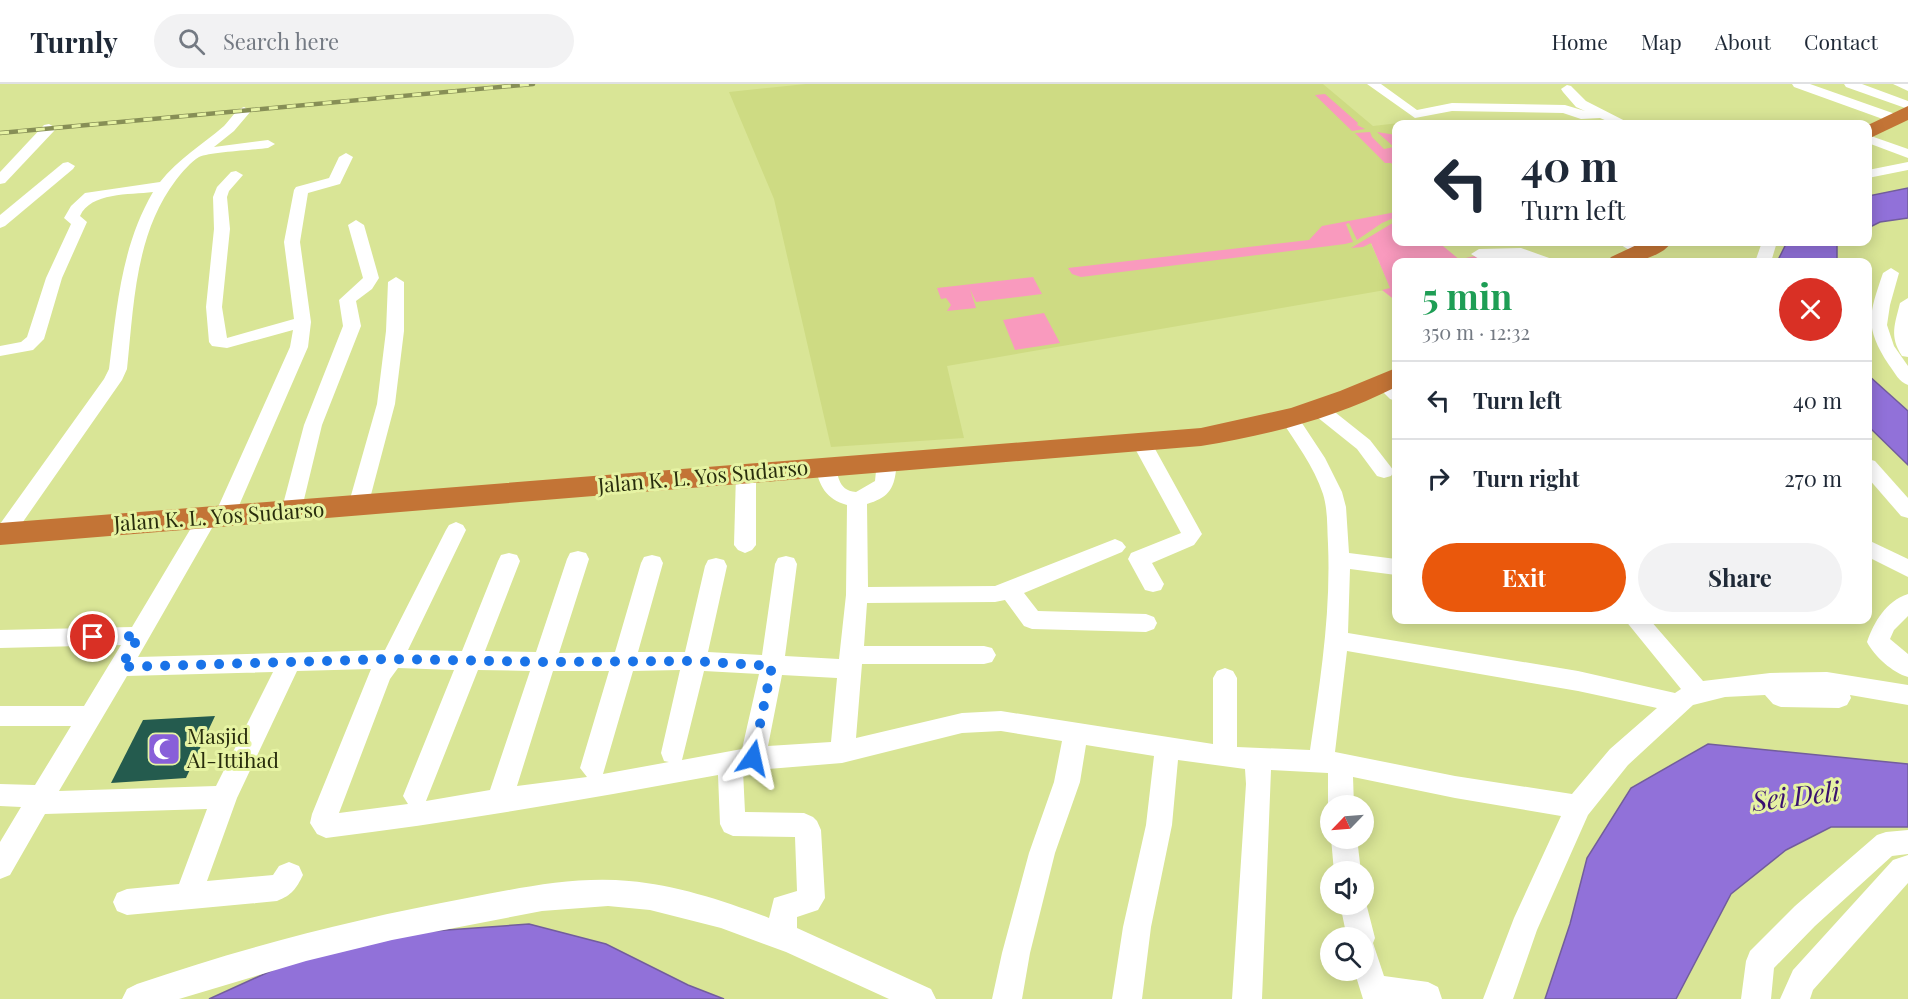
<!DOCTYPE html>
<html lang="en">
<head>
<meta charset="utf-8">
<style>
	body { margin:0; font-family:"Playfair Display",serif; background:#f2f2f3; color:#1f2937; height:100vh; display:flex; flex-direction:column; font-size:22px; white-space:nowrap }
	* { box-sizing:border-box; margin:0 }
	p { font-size:20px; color:#747a83 }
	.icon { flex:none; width:33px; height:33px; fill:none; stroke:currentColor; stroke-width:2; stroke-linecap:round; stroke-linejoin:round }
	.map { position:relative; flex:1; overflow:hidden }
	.panel { position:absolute; left:1392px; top:174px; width:480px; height:366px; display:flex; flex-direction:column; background:#fff; border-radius:12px; box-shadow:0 3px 15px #0003 }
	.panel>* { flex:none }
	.banner { position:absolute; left:1392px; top:36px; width:480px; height:126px; border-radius:12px; box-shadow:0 3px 15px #0003; background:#fff; color:#1f2937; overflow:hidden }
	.needle { width:39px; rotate:245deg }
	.buttons { position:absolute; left:1320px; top:711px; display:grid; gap:12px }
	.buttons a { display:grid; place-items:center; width:54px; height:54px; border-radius:50%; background:#fff; box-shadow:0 3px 15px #0003; font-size:30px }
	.pin { position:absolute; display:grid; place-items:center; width:51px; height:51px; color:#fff; margin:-26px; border:3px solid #fff; border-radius:50%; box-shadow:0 2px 6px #0007 }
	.me { position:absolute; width:66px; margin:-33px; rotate:11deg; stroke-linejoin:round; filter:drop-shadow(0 0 4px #0008) }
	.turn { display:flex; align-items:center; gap:21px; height:126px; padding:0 30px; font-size:27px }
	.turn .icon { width:78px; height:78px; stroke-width:2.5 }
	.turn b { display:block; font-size:42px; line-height:51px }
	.round { display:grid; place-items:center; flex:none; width:63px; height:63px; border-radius:32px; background:#f2f2f3 }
	.summary { display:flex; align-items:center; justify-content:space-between; height:102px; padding:0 30px }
	h1 { font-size:36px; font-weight:700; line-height:45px; color:#1e9e55 }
	.cta { display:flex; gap:12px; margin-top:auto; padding:12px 30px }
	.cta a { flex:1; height:69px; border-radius:36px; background:#ea580c; color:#fff; font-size:24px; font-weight:700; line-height:69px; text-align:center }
	.cta a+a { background:#f2f2f3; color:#1f2937 }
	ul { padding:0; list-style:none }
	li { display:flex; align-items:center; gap:18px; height:78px; padding:0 30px; border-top:2px solid #e0e1e3 }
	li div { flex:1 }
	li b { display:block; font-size:22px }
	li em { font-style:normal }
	header { display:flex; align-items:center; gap:36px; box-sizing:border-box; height:84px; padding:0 30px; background:#fff; border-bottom:2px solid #e0e1e3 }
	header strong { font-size:28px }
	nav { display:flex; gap:33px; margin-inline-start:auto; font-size:21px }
	.search { width:420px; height:54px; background:#f2f2f3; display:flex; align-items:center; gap:15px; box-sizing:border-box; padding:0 21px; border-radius:33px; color:#747a83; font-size:22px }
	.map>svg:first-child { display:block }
	.built { fill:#cedb83 }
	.green { fill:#f99abe }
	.water { fill:#9171d9; stroke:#725d9c; stroke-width:1.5 }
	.building { fill:#245b4e }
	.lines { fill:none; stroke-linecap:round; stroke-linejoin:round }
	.minor { fill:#fff; fill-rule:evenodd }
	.highway { fill:#c37436; fill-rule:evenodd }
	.rail-casing { stroke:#878f56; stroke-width:4.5 }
	.rail { stroke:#e6f3a3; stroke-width:3; stroke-dasharray:9; stroke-linecap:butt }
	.route { stroke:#1a73e8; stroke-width:10; stroke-dasharray:0 18 }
	.labels { text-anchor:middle; stroke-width:6; stroke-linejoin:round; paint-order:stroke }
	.street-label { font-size:21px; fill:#292d0d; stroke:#e6f3a3 }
	.poi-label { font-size:21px; fill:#292d0d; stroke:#e6f3a3; text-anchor:start }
	.near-water-label { font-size:27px; font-style:italic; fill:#39106f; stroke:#e6f3a3 }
</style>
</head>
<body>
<header>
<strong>Turnly</strong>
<div class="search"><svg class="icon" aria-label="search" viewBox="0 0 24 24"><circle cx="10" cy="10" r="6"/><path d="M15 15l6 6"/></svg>Search here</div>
<nav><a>Home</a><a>Map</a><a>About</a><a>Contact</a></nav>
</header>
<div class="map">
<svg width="1908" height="915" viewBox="0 0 1908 915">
	<rect width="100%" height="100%" fill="#d9e596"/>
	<polygon class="built" points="806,0 1323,0 1373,42 1399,39 1401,40 1396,40 1396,143 1371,160 1391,205 947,282 964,354 831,363 774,115 729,8"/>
	<g class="green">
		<polygon points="1325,10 1358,39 1357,41 1365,45 1352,47 1315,11"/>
		<polygon points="1370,48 1372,53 1384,65 1394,63 1377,48 1396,51 1396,84 1391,79 1385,79 1355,49"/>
		<polygon points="1396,128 1396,133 1382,139 1357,156 1349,139 1346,140 1353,158 1345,160 1081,193 1072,190 1068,184 1309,156 1322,142"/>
		<path d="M 1396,137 L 1396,158 L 1438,158 L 1460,176 C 1479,169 1502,169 1520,178 L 1396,178 L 1396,217 L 1382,206 L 1390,204 L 1371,159 L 1363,163 L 1351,164 Z"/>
		<polygon points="1033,193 1042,210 976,218 970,205 976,224 947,227 951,221 946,214 941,215 937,204"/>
		<polygon points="1044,229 1060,259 1015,266 1003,236"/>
	</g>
	<g class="water">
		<polygon points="1908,104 1908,134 1880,138 1868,144 1868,112"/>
		<polygon points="1787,158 1844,158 1837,161 1837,178 1777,178"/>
		<polygon points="1868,291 1908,327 1908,381 1868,342"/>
		<polygon points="1708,660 1908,680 1908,743 1831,743 1786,766 1731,810 1676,915 1545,915 1570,840 1587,774 1631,704"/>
		<polygon points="529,840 606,860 688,901 724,915 209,915 306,871 419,848"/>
	</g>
	<polygon class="building" points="215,632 186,694 111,699 143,636"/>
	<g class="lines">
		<g class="minor">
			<polygon points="1367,0 1381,0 1417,26 1452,19 1565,21 1585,27 1576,23 1563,8 1561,5 1567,1 1571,2 1586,17 1631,40 1614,40 1600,34 1581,35 1563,29 1452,27 1415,34"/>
			<polygon points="1792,0 1810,0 1901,32 1903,35 1896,39 1891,38 1794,3"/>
			<polygon points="1844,0 1862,0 1908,17 1908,25 1846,3"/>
			<polygon points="1893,0 1908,0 1908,7"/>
			<path d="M 244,23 L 251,27 L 234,47 L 214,63 L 268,56 L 275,60 L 268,64 C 254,66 210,68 199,73 C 191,78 182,88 176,96 C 135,150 134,220 127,285 L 122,296 L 11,455 L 0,456 L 0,440 L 104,295 L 109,285 C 117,223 121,163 153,108 C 129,111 91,108 80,132 L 87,138 L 62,194 L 44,255 L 33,266 L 0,272 L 0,262 L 21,258 L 27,253 L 46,194 L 71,140 L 64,134 L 71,122 L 85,109 L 160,98 C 178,75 202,61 224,42 C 230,36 236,25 244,23 Z"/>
			<polygon points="49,40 56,44 54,47 5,99 0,100 0,88 44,41"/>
			<polygon points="1868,51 1908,65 1908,74 1868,59"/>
			<path d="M 346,69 L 353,73 L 340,100 L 308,109 L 300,158 L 311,238 L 308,263 L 234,433 L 231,438 L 224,440 L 216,437 L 138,573 L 385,566 L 446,446 L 449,441 L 456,438 L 463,441 L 466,446 L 408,566 L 462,567 L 498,477 L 501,471 L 509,469 L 517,471 L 520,477 L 485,567 L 536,568 L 567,475 L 570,469 L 578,467 L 586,469 L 589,475 L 559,569 L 615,568 L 641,479 L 644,473 L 652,471 L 660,473 L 663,479 L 638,568 L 685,568 L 705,482 L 708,476 L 716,474 L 724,476 L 727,482 L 708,568 L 762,571 L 775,480 L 778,474 L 786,472 L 794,474 L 797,480 L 785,572 L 839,575 L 846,511 L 847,421 C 826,415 819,402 815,381 L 818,376 L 825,374 L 832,376 C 840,390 836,406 856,408 L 875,397 L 877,377 L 880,372 L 887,370 L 894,372 C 897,378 897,380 896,386 C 894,406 887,414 867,420 L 868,503 L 995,502 L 1115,455 L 1122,458 L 1126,463 L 1122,468 L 1024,509 L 1038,527 L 1146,530 L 1154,533 L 1157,539 L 1154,545 L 1146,548 L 1032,545 L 1024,542 L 1005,516 L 995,518 L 867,519 L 864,562 L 984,562 L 992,564 L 996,571 L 992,578 L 984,580 L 862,580 L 856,654 L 962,629 L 1001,627 L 1213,660 L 1213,594 L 1217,587 L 1225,584 L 1233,587 L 1237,594 L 1237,663 L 1310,666 C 1320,598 1331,530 1328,460 C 1327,444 1328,426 1323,410 C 1314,382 1295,358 1280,334 L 1282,330 L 1296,330 L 1325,374 L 1342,408 L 1346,423 L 1349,469 L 1396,475 L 1396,491 L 1350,485 L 1348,549 L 1578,587 L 1675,609 L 1681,605 L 1625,536 L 1650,536 L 1703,597 L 1770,589 L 1827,588 L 1908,601 L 1908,621 L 1850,611 L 1851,614 L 1847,621 L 1839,624 L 1781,623 L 1773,620 L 1765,611 L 1725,613 L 1693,621 L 1628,681 L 1588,731 L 1537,846 L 1513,915 L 1483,915 L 1514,834 L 1561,732 L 1455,714 L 1353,693 L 1354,722 L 1330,722 L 1330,727 L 1328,722 L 1328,689 L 1271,686 L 1262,915 L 1232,915 L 1246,700 L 1245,685 L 1178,676 L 1172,741 L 1151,843 L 1142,915 L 1112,915 L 1123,843 L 1146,741 L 1154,672 L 1086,661 L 1080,698 L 1055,769 L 1030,869 L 1022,915 L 992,915 L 1002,869 L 1029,769 L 1054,698 L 1062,657 L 1001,647 L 962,649 L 842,679 L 743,687 L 745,728 L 804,729 L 813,733 L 817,737 L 821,746 L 825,814 L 818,826 L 797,833 L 797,844 L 931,905 L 936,915 L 889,915 L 786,868 L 721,844 L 650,826 L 608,822 L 542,827 L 392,856 L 306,877 L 179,915 L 122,915 L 127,905 L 137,900 C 245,863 354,835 467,814 C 520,804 574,792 629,797 C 676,801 725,817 769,834 L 774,814 L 797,807 L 795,753 L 733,752 L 724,748 L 720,740 L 718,691 C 588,715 457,738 326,754 L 317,750 L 310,739 L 312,730 L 371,585 L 297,587 L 237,714 L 207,797 L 273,791 L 279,782 L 289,778 L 299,782 L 303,791 C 296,805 292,811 277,817 L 127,831 L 117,827 L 113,818 L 117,809 L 127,805 L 179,800 L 207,725 L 45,730 L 10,791 L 0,795 L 0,758 L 21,723 L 0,722 L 0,700 L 35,701 L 71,642 L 0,642 L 0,622 L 84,622 L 121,561 L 0,564 L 0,546 L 132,543 L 200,429 L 207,427 L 215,430 L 290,263 L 293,246 L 227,264 L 212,262 L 209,258 L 206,223 L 214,145 L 213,113 L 217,103 L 231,88 L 236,87 L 243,91 L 229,107 L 227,113 L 230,145 L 222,223 L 227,254 L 294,235 L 284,158 L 294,106 L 296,103 L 329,94 L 339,73 ZM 1347,567 L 1578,607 L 1657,624 L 1610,665 L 1572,710 L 1455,692 L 1335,668 ZM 398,584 L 454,586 L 403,712 L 408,720 L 339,729 L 390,595 ZM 478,586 L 530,587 L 490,706 L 426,717 ZM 680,586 L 661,669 L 664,677 L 669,678 L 603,690 L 633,587 ZM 553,587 L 609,587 L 580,684 L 587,693 L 517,702 ZM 704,587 L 759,590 L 742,665 L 682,676 ZM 273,588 L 216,702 L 59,707 L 127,592 ZM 782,591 L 837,594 L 831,658 L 768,662 Z"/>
			<polygon points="68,78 75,82 73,85 5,142 0,144 0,131 63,79"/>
			<polygon points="1908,78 1908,86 1868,94 1868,86"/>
			<polygon points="356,136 364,141 379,194 372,205 356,217 361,242 322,341 301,428 298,433 291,435 284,433 281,428 304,341 343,242 339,216 363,194 348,141"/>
			<polygon points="1616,158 1635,158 1650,167 1648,170 1636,170"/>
			<polygon points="1762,158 1777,158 1771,178 1755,178"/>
			<polygon points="1521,164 1552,175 1554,178 1533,178 1519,174 1479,175 1471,170 1479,165"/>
			<path d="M 1891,184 L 1899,189 L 1890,221 L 1887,241 L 1894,262 L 1908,282 L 1908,301 C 1899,298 1895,289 1889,281 C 1864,243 1869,230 1883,189 Z"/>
			<polygon points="396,193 404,198 404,247 395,320 368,422 365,427 358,429 351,427 348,422 377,320 386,247 388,198"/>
			<path d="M 1908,214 L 1908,273 L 1902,272 C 1889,252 1895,240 1900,219 Z"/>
			<polygon points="1383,293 1389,295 1396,301 1396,317 1390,315 1374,299 1377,295"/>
			<polygon points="1319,319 1326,321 1370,356 1394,387 1391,392 1384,394 1377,392 1357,365 1312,329 1310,325 1312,321"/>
			<polygon points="1142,353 1149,354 1202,450 1194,461 1152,479 1164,500 1161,506 1153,508 1145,506 1128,475 1131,469 1181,449 1132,359 1135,354"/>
			<polygon points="1868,375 1875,377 1908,414 1908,434 1901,432 1868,394"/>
			<polygon points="746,383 753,385 756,390 756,461 752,466 745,469 738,466 734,461 736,390 739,385"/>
			<polygon points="1868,456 1908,475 1908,493 1868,473"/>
			<path d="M 1908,510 L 1908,532 L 1894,546 L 1890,555 L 1908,570 L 1908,593 C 1893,589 1874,572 1867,558 C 1874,538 1886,517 1908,510 Z"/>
			<polygon points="1908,746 1908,770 1892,772 1815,842 1774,884 1771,915 1741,915 1746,877 1750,867 1795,822 1877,751 1886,748"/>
			<polygon points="1331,754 1357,754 1361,788 1334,788"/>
			<polygon points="1908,771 1908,799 1813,906 1810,915 1780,915 1793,886 1893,776"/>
			<polygon points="1364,811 1375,854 1373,859 1384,892 1428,898 1438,903 1442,915 1363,915 1354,886 1364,886 1364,854 1347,854 1340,820 1364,820"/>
		</g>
		<g class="highway">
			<polygon points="1908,22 1908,36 1868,55 1868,41"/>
			<path d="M 1643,158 L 1672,158 C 1659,176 1627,180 1607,178 L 1611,173 Z"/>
			<path d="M 1396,284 L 1396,303 C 1335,334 1269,351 1201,362 L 0,461 L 0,439 L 1201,344 L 1291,324 L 1340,307 Z"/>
		</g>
		<g class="rail-casing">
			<polyline id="rail" points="0,49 533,0"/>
		</g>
		<use href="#rail" class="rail"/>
	</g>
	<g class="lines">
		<polyline class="route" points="93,553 139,552 121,583 392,575 545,578 693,577 772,582 753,674"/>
	</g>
	<defs>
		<g id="mosque-square" transform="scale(1.725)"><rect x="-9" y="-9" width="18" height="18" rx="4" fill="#885fd9" stroke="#e6f3a3"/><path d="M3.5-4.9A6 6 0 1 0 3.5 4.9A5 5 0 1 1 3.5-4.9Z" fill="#fff"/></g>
	</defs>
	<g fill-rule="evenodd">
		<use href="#mosque-square" x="164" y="665"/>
	</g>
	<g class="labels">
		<g class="street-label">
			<text transform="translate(703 393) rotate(-5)" y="7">Jalan K. L. Yos Sudarso</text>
			<text transform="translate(219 433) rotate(-4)" y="7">Jalan K. L. Yos Sudarso</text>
		</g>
		<g class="poi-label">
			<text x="187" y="660">Masjid<tspan x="187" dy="24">Al-Ittihad</tspan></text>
		</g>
		<g class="near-water-label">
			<text transform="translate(1796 713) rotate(-7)" y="9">Sei Deli</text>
		</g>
	</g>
</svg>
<div class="buttons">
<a><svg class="needle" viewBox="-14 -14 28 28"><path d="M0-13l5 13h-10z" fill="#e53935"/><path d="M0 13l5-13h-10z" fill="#747a83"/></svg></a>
<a><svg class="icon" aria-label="sound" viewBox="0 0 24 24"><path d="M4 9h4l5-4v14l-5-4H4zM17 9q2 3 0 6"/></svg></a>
<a><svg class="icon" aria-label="search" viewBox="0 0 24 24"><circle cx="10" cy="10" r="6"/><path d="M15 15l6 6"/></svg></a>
</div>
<div class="pin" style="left:93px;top:553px;background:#d93025"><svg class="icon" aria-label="arrive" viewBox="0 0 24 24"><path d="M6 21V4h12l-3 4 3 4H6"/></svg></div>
<svg class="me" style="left:753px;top:674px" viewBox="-20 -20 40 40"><path d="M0-17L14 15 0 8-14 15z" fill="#1a73e8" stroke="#fff" stroke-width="4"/></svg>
<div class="banner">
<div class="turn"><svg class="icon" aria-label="left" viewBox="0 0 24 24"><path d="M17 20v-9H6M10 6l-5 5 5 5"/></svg><div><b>40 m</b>Turn left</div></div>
</div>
<section class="panel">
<div class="summary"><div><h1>5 min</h1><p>350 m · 12:32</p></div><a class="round" style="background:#d93025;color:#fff"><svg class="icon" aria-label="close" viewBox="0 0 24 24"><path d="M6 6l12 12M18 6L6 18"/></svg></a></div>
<ul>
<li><svg class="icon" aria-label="left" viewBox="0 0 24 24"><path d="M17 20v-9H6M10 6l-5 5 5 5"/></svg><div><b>Turn left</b></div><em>40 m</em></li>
<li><svg class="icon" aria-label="right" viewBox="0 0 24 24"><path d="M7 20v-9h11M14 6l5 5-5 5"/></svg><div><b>Turn right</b></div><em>270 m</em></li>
</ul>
<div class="cta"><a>Exit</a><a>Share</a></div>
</section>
</div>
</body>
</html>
